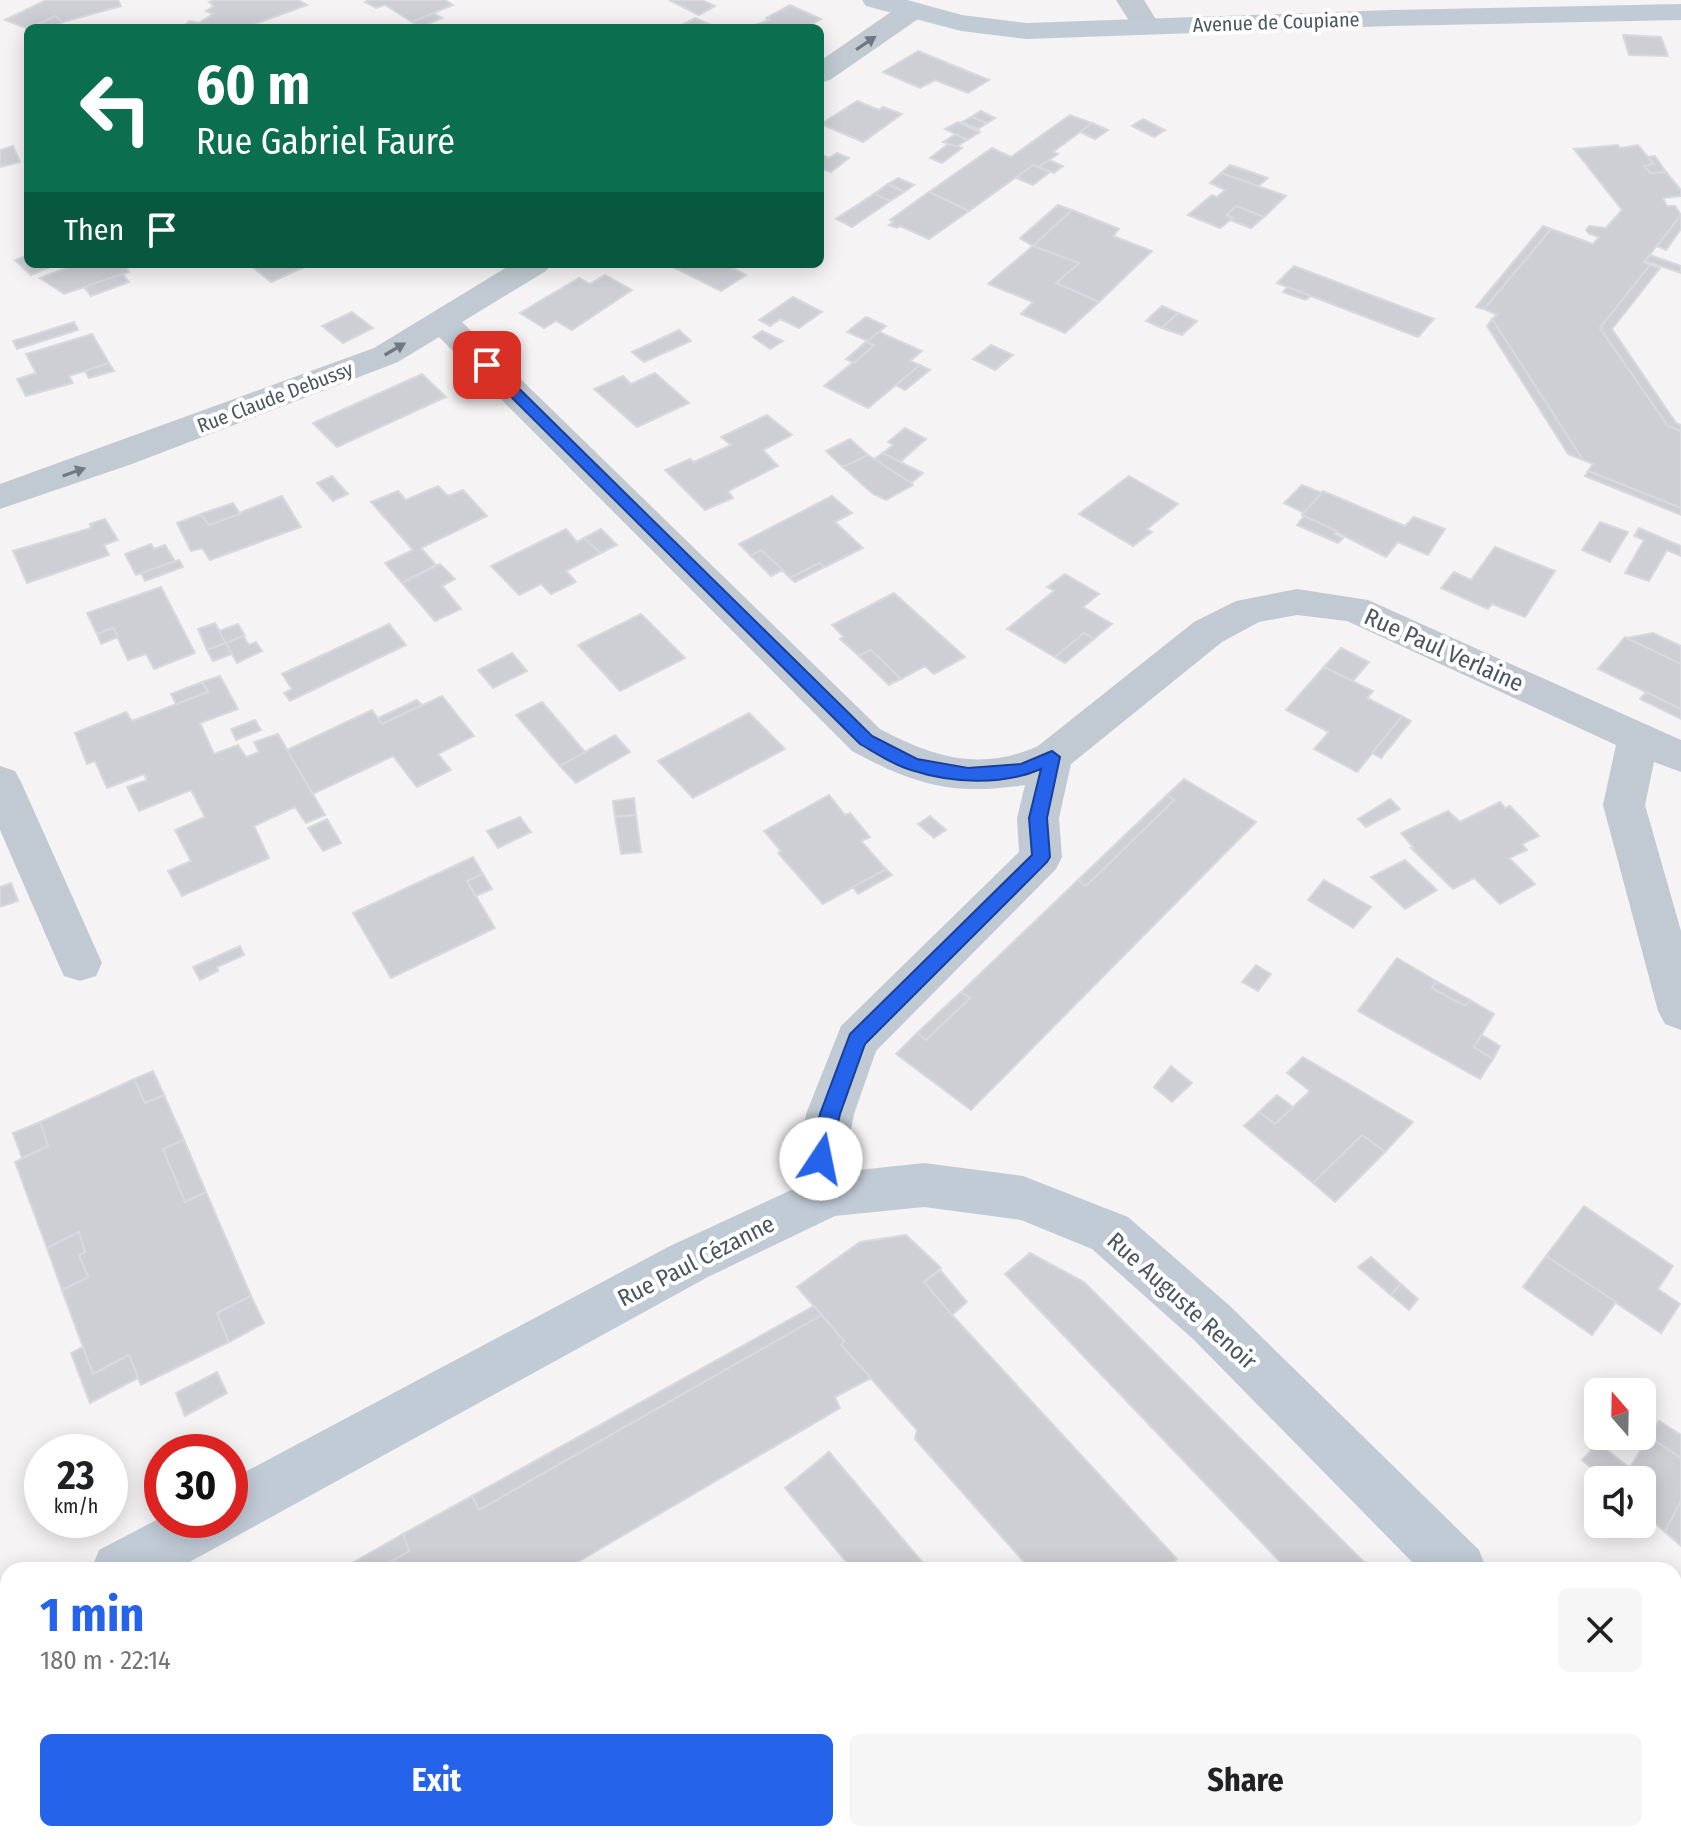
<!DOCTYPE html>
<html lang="en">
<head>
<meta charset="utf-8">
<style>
	body { margin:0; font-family:"Fira Sans Condensed",sans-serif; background:#f6f6f6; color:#202124; height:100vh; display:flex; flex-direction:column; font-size:30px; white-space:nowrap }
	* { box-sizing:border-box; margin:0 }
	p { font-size:26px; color:#757577 }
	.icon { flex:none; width:44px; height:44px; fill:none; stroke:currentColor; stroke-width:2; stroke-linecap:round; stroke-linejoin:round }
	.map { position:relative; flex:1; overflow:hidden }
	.drawer { position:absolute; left:0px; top:1562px; width:1682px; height:280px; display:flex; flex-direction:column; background:#fff; border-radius:24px 24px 0 0; box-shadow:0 4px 20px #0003 }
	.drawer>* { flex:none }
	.hud { position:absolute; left:24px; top:24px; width:800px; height:244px; border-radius:12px; box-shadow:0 4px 20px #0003; background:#0b6e4f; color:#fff; overflow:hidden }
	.needle { width:52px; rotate:340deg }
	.tools { position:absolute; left:1584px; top:1378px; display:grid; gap:16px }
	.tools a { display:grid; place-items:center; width:72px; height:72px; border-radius:12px; background:#fff; box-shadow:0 4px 20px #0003; font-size:40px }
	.speed { position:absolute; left:24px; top:1434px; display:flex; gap:16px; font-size:40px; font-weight:700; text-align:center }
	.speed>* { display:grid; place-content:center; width:104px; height:104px; border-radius:50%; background:#fff; box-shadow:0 4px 20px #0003; line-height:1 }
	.speed small { font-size:20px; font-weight:400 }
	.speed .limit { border:12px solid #d22; background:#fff; color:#111 }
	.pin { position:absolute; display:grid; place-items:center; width:68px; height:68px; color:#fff; margin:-34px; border-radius:16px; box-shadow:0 4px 12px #0006 }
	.me { position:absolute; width:88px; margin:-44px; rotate:11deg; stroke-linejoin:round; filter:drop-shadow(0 0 6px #0008) }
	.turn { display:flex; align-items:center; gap:28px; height:168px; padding:0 40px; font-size:36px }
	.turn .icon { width:104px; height:104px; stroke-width:2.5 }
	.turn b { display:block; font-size:56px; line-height:68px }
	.then { display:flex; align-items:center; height:76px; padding:0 40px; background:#0003; gap:16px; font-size:30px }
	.round { display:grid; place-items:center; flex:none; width:84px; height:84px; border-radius:12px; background:#f6f6f6 }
	.headline { display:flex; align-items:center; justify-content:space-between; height:136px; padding:0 40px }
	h1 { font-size:48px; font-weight:700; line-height:60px; color:#2563eb }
	.primary-button { display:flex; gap:16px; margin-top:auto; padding:16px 40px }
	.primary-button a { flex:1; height:92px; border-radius:12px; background:#2563eb; color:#fff; font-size:32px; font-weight:700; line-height:92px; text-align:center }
	.primary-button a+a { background:#f6f6f6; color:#202124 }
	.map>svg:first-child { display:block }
	.building { fill:#cdcfd5; stroke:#d7d9de; stroke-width:2 }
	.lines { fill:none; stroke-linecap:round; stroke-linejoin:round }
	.street { fill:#c1cad2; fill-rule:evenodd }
	.secondary { fill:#c1cbd6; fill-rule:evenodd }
	.oneway { fill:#6e7983 }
	.route { fill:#2563eb; stroke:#184099; stroke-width:2 }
	.labels { text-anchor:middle; stroke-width:8; stroke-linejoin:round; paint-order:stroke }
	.far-street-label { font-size:20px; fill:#4a5661; stroke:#fff }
	.street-label { font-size:24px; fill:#4a5661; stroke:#fff }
</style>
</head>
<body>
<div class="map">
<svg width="1681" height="1842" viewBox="0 0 1681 1842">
	<rect width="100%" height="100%" fill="#f5f3f3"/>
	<g class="building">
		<polygon points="46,0 118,0 121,6 63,22 55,16 28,29 5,20"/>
		<polygon points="214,0 298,0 307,5 244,28 180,28 190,21 199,23 213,14 206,11 214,6 209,2"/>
		<polygon points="369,0 445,0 453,5 412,22 385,5 376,8 365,2"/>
		<polygon points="669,0 702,0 715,6 699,15"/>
		<polygon points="790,5 821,19 804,28 746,28 769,20 766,18"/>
		<polygon points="434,13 442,18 421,27 412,22"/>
		<polygon points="55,16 63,22 51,28 32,28"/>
		<polygon points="695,18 718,28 693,28 684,24"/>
		<polygon points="1623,35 1661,37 1668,56 1629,55"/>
		<polygon points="918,51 989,80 968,93 935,80 920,88 883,72"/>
		<polygon points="857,101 879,110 883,107 902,114 863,142 821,124"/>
		<polygon points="981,111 995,118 987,123 971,117"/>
		<polygon points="1070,115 1092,123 1053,152 1058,154 1039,167 1033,165 969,211 929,192 992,148 1011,157"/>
		<polygon points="971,117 987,123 978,129 962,122"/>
		<polygon points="1143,119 1165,130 1154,137 1132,126"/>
		<polygon points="958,122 980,132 967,140 945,129"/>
		<polygon points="1092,123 1108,130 1095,139 1080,132"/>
		<polygon points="956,134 967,140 956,147 943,142"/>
		<polygon points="948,144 962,148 942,163 930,158"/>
		<polygon points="1618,145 1620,148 1638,145 1654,164 1644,166 1650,173 1666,172 1681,190 1681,196 1663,198 1667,206 1675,206 1681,215 1644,262 1650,265 1600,328 1668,426 1681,431 1681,508 1588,471 1593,464 1583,460 1492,319 1497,315 1484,309 1551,229 1593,244 1599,237 1589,234 1586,230 1589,226 1606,228 1622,210 1574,149"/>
		<polygon points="13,146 20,162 0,167 0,150"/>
		<polygon points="837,153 849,158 831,172 820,168 820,154 829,158"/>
		<polygon points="1655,156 1666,172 1650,173 1644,166 1654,164 1648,157"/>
		<polygon points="1049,160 1063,166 1054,173 1039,167"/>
		<polygon points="1033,165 1050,172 1033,185 1016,178"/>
		<polygon points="1230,165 1254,173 1268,178 1258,186 1221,173"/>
		<polygon points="1221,173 1258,186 1286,196 1264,217 1236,206 1227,215 1233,218 1220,228 1188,215 1212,195 1217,197 1225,190 1210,183"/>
		<polygon points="898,178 914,185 904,192 888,184"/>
		<polygon points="888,184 904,192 890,201 874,194"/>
		<polygon points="929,192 969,211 929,239 900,226 897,228 889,225 893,222 890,220"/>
		<polygon points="874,194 890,201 852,227 836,219"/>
		<polygon points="1058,205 1072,210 1033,246 1020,238"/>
		<polygon points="1236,206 1264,217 1251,228 1230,220 1233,218 1227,215"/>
		<polygon points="1072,210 1119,229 1113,236 1152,251 1099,302 1056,283 1079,263 1033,246"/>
		<polygon points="1681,215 1681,229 1666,250 1657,246"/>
		<polygon points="1543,226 1551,229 1484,309 1476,307"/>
		<polygon points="1033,246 1079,263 1056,283 1099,302 1065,333 1021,314 1033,302 988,284"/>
		<polygon points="28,255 28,264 48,264 50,267 31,275 15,260"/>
		<polygon points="1650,255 1681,266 1681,273 1645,261"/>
		<polygon points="77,264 123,264 129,272 64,294 40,278"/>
		<polygon points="249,264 311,264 271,282"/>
		<polygon points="667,264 725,264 746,275 721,291"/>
		<polygon points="1650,265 1660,268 1612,329 1676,423 1681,425 1681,431 1668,426 1600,328"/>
		<polygon points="1294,266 1434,319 1418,337 1277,283"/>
		<polygon points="122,274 129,282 91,296 84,287"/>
		<polygon points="605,275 632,290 572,330 556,321 544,328 520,313 579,278 590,284"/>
		<polygon points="1288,287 1311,296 1305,300 1283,292"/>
		<polygon points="793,297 822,312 799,328 780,319 770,326 759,320"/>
		<polygon points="1162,306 1178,313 1162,328 1146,321"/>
		<polygon points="352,312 373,328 343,343 322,326"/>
		<polygon points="1178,313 1197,321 1182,335 1162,328"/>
		<polygon points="866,317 886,326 868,341 847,332"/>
		<polygon points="1492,319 1583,460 1568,454 1487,326"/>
		<polygon points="74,322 78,330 17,349 13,341"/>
		<polygon points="679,330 691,341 644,362 632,352"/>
		<polygon points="762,331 783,341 770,349 753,337"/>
		<polygon points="879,332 922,351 910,361 920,365 868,408 824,386 874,345 866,342"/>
		<polygon points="92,334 109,363 69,376 73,383 26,396 17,379 36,373 26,354"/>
		<polygon points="866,342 874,345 854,363 846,359"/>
		<polygon points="991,345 1013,355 995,370 973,359"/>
		<polygon points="109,363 114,371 89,378 85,371"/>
		<polygon points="920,365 930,370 905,390 896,385"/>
		<polygon points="655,373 689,403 637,427 594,389 623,376 631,384"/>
		<polygon points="422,374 446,397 337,447 313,423"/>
		<polygon points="767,415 792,435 763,450 778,466 728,491 733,498 705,510 665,470 690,459 694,462 731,445 721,437"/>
		<polygon points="905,428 926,439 900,462 883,453 893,445 888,442"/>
		<polygon points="850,439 868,455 843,467 826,451"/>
		<polygon points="883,453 900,462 923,473 911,483 874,459"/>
		<polygon points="868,455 911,483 913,485 886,500 873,494 843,467"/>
		<polygon points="1588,471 1681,508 1681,515 1585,476"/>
		<polygon points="332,476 348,494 333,501 317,483"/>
		<polygon points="1129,476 1178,504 1147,529 1152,532 1133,546 1079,514"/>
		<polygon points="1302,485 1322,493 1304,513 1284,503"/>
		<polygon points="438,486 448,496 463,490 487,516 421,548 436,565 402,583 385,563 413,550 371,502 398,491 406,500"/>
		<polygon points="1323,491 1405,526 1414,517 1445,529 1428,555 1398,542 1386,557 1302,515"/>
		<polygon points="282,496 301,527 210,560 202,548 191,551 177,523 201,514 209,525"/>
		<polygon points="832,496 852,513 835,522 863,548 825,567 819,563 790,578 761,550 751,556 739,544"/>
		<polygon points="233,503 240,514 209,525 201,514"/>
		<polygon points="1304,516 1337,531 1334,534 1343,538 1338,543 1297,525"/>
		<polygon points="105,519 118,540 104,545 109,555 27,583 13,551 91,528 90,524"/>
		<polygon points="1600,522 1628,532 1610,562 1582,550"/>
		<polygon points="1639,528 1681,546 1681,556 1667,550 1649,581 1625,573 1644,540 1634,536"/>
		<polygon points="566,529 577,542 584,538 601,553 566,571 576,582 551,594 541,584 519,595 491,566"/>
		<polygon points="601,529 617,545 601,553 584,538"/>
		<polygon points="151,544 154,549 165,545 175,561 136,575 125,554"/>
		<polygon points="1495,547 1555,571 1525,617 1492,604 1488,609 1441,588 1454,572 1471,580"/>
		<polygon points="761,550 783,570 771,576 751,556"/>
		<polygon points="179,560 183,567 145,581 141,573"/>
		<polygon points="819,563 825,567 795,582 790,578"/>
		<polygon points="440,564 455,579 442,586 461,609 435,621 402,583"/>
		<polygon points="1065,574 1099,594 1083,607 1112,624 1094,639 1084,633 1055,657 1007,629 1054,591 1047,587"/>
		<polygon points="161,587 195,653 154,669 146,654 128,660 113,628 97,634 87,613"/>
		<polygon points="894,593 965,657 934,674 925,666 901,679 871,650 859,656 840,639 844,637 832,625"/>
		<polygon points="641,614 685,658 620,691 578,645"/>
		<polygon points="215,623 226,643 207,650 198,629"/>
		<polygon points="238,624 245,636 226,643 219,631"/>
		<polygon points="389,624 406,645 290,701 284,693 292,689 282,674"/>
		<polygon points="113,628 118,637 101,644 97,634"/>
		<polygon points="1084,633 1094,639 1065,663 1055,657"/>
		<polygon points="1653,633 1681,646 1681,664 1626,638"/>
		<polygon points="243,636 249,645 256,642 262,651 237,663 226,643"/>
		<polygon points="1625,637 1681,664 1681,709 1598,669"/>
		<polygon points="226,643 232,654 213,661 207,650"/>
		<polygon points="1341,648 1369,662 1353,681 1324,667"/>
		<polygon points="871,650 901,679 889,685 859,656"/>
		<polygon points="512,653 527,671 493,688 478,670"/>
		<polygon points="1324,667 1373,691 1367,698 1402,716 1357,772 1314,749 1329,732 1286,710"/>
		<polygon points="220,676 238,709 200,723 214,754 238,745 246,757 259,752 254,742 278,734 325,815 306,823 295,807 254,826 269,858 182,896 168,871 191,861 175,830 205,817 191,790 139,811 127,787 147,780 144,774 107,788 95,761 87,764 75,733 126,712 132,721 208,692 202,682"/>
		<polygon points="202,682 208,692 176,704 171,694"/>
		<polygon points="1646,692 1681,709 1681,719 1640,699"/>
		<polygon points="442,696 474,736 438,754 451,770 417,787 393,756 313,794 287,750 372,710 382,724"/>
		<polygon points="417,700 422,705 382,724 378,718"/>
		<polygon points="542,702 585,752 560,766 516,715"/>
		<polygon points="749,713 785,749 693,798 658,761"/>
		<polygon points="1402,716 1411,721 1381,758 1372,753"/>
		<polygon points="255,720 261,730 236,740 231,729"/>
		<polygon points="615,735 630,752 576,783 560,766"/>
		<polygon points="1184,779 1256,822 971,1110 896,1054 917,1033 926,1040 970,998 961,992 1078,880 1086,886 1174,800 1167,795"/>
		<polygon points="829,795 845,815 850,813 870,837 861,841 886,869 823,904 778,853 781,851 764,831"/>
		<polygon points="1167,795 1174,800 1086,886 1078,880"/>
		<polygon points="634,798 636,815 615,817 613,801"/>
		<polygon points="1390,799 1400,809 1366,827 1358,819"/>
		<polygon points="1500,802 1505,808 1510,806 1539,836 1522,844 1527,850 1509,858 1535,884 1500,904 1474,878 1453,889 1411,848 1414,848 1401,833 1448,811 1460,822"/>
		<polygon points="636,815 641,852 621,854 615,817"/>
		<polygon points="930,816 946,830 934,838 918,824"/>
		<polygon points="520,817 531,832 498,848 487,831"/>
		<polygon points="327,819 341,843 323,851 308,828"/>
		<polygon points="473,857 483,874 467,881 495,928 391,978 353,913"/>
		<polygon points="1405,860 1437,890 1405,909 1371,877"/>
		<polygon points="886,869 892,875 858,894 853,887"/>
		<polygon points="483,874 492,889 476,896 467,881"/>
		<polygon points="1324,880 1371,907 1353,928 1308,900"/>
		<polygon points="11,883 18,901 0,907 0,887"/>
		<polygon points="240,946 244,955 217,967 218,971 200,980 193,967"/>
		<polygon points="1397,958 1436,981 1432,988 1465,1006 1470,1000 1494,1014 1474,1047 1493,1059 1480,1079 1358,1011"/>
		<polygon points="1256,965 1271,974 1258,991 1242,982"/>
		<polygon points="1436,981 1470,1000 1465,1006 1432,988"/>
		<polygon points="961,992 970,998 926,1040 917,1033"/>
		<polygon points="1482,1035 1500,1046 1493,1059 1474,1047"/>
		<polygon points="1303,1057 1413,1122 1385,1152 1362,1135 1313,1183 1244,1126 1259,1112 1275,1124 1310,1091 1287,1073"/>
		<polygon points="1171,1066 1192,1083 1172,1102 1154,1087"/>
		<polygon points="153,1071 164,1095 145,1103 134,1079"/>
		<polygon points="134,1079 145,1103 164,1095 184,1140 163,1149 185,1202 206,1192 251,1296 217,1313 229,1342 141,1385 129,1355 93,1374 62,1290 88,1277 79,1255 85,1252 79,1232 47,1248 15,1162 48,1146 40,1122"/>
		<polygon points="1277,1095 1293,1107 1275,1124 1259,1112"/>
		<polygon points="40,1122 48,1146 22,1158 13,1133"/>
		<polygon points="1362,1135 1385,1152 1335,1202 1313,1183"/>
		<polygon points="184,1140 206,1192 185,1202 163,1149"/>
		<polygon points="1584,1206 1673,1266 1658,1289 1680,1304 1661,1333 1546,1256"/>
		<polygon points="79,1232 85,1252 79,1255 88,1277 62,1290 47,1248"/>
		<polygon points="906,1235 941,1268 924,1282 952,1315 1177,1559 1166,1570 1031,1570 915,1439 917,1430 841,1345 844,1341 797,1287 860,1242"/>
		<polygon points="1030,1253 1084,1282 1372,1570 1288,1570 1005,1274"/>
		<polygon points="1546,1256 1616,1302 1592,1335 1523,1287"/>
		<polygon points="1371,1257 1401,1284 1391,1295 1358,1267"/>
		<polygon points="940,1270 967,1302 952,1315 924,1282"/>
		<polygon points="1401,1284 1418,1299 1409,1310 1391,1295"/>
		<polygon points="251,1296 264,1323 229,1342 217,1313"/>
		<polygon points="814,1306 822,1315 479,1510 472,1496"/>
		<polygon points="822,1315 844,1341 841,1345 871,1378 835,1397 840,1408 564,1570 376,1570 409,1551 403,1534 472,1496 479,1510"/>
		<polygon points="83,1347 93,1374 129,1355 138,1378 90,1403 71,1353"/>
		<polygon points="217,1372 227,1393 185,1416 176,1393"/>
		<polygon points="1659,1421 1681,1435 1681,1458 1649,1437"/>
		<polygon points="1649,1437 1681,1458 1681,1501 1665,1532 1642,1512 1642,1480 1622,1480"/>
		<polygon points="1598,1443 1630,1468 1622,1480 1605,1480 1582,1460"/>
		<polygon points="829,1452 929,1570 853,1570 785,1488"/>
		<polygon points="1681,1501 1681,1546 1665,1532"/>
		<polygon points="403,1534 409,1551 376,1570 340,1570"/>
		<polygon points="8,1757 8,1776 0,1780 0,1761"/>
		<polygon points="8,1776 8,1834 114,1834 100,1842 0,1842 0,1780"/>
		<polygon points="1068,1834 1154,1834 1161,1842 1075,1842"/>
		<polygon points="1263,1834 1436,1834 1443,1842 1270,1842"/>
		<polygon points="1542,1834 1588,1834 1582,1842 1549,1842"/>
	</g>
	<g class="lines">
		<g class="street">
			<polygon points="1116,0 1144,0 1160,26 1156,32 1146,34 1136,32"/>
			<polygon points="911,3 921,5 925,11 921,17 830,80 820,83 820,61 901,5"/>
			<path d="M 512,264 L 551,264 L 546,271 L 462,322 L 880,729 C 933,757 980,772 1038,746 L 1194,622 L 1236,601 L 1297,589 L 1368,600 L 1681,740 L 1681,772 L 1654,762 L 1645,805 L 1681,931 L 1681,1030 L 1665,1024 L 1658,1011 L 1603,805 L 1616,745 L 1347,621 L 1297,615 L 1259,622 L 1222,642 L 1071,764 L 1059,818 L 1062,857 L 1056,869 L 876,1051 L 854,1114 L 845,1159 L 855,1195 L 847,1210 L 830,1217 L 813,1210 L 797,1159 L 806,1114 L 841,1026 L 1019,852 L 1017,818 L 1025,785 C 953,796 915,785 852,751 L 439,337 L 398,362 L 132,464 L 0,509 L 0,484 L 374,348 Z"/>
			<polygon points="0,766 15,771 21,782 102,963 96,976 80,981 64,976 58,963 0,830"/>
		</g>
		<g class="secondary">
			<polygon points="862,0 907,0 962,15 1027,23 1391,10 1681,4 1681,20 1391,26 1027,39 961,31 866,6"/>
			<polygon points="924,1163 1023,1176 1128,1217 1230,1306 1479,1550 1487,1570 1420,1570 1194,1340 1092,1249 1021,1220 924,1207 835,1216 706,1278 175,1570 91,1570 99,1550 162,1517 162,1520 230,1520 230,1480 670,1246 813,1180 830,1173"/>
			<polygon points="8,1601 8,1659 0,1663 0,1604"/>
			<polygon points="1674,1755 1681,1758 1681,1822 1674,1819"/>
		</g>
	</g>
	<defs><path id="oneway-solid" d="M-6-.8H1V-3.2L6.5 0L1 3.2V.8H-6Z" transform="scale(2)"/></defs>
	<g class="oneway">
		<use href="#oneway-solid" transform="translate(866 43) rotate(-34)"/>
		<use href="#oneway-solid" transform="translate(395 349) rotate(-30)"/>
		<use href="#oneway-solid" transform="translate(74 472) rotate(-19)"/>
	</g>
	<path class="route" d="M 487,361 L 492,362 L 872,736 L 917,759 L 968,768 L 1021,764 L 1052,751 L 1060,757 L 1047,818 L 1050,857 L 1047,862 L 865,1044 L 840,1114 L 828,1165 L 821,1168 L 814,1165 L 811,1159 L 820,1114 L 850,1034 L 1032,855 L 1029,818 L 1041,769 C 1002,786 951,783 911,770 C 893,765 876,753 860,744 L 482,368 L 480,365 Z"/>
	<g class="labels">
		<g class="far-street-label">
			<text transform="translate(1276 22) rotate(-2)" y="7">Avenue de Coupiane</text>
			<text transform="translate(275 397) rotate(-21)" y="7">Rue Claude Debussy</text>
		</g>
		<g class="street-label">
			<text transform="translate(1444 650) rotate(24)" y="8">Rue Paul Verlaine</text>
			<text transform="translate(696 1261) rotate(-27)" y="8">Rue Paul Cézanne</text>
			<text transform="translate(1182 1301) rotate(42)" y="8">Rue Auguste Renoir</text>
		</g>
	</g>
</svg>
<div class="tools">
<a><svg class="needle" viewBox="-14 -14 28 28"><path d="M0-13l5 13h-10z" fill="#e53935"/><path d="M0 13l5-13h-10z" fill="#757577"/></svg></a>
<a><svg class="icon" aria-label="sound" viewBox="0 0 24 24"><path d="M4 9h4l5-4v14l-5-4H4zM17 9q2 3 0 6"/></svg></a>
</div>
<div class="speed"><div>23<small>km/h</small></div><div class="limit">30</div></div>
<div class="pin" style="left:487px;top:365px;background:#d93025"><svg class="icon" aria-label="arrive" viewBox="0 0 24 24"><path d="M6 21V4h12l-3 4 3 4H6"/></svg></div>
<svg class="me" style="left:821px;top:1159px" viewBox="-20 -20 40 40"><circle r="19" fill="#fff"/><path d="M0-13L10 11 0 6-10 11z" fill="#2563eb"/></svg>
<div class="hud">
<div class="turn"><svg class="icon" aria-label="left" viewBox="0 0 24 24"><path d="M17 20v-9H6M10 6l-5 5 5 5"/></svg><div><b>60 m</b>Rue Gabriel Fauré</div></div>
<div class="then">Then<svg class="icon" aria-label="arrive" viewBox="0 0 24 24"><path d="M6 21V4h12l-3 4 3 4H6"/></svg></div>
</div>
<section class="drawer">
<div class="headline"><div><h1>1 min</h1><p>180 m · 22:14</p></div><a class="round"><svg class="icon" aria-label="close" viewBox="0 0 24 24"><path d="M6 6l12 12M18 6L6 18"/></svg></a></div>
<div class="primary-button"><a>Exit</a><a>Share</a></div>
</section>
</div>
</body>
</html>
